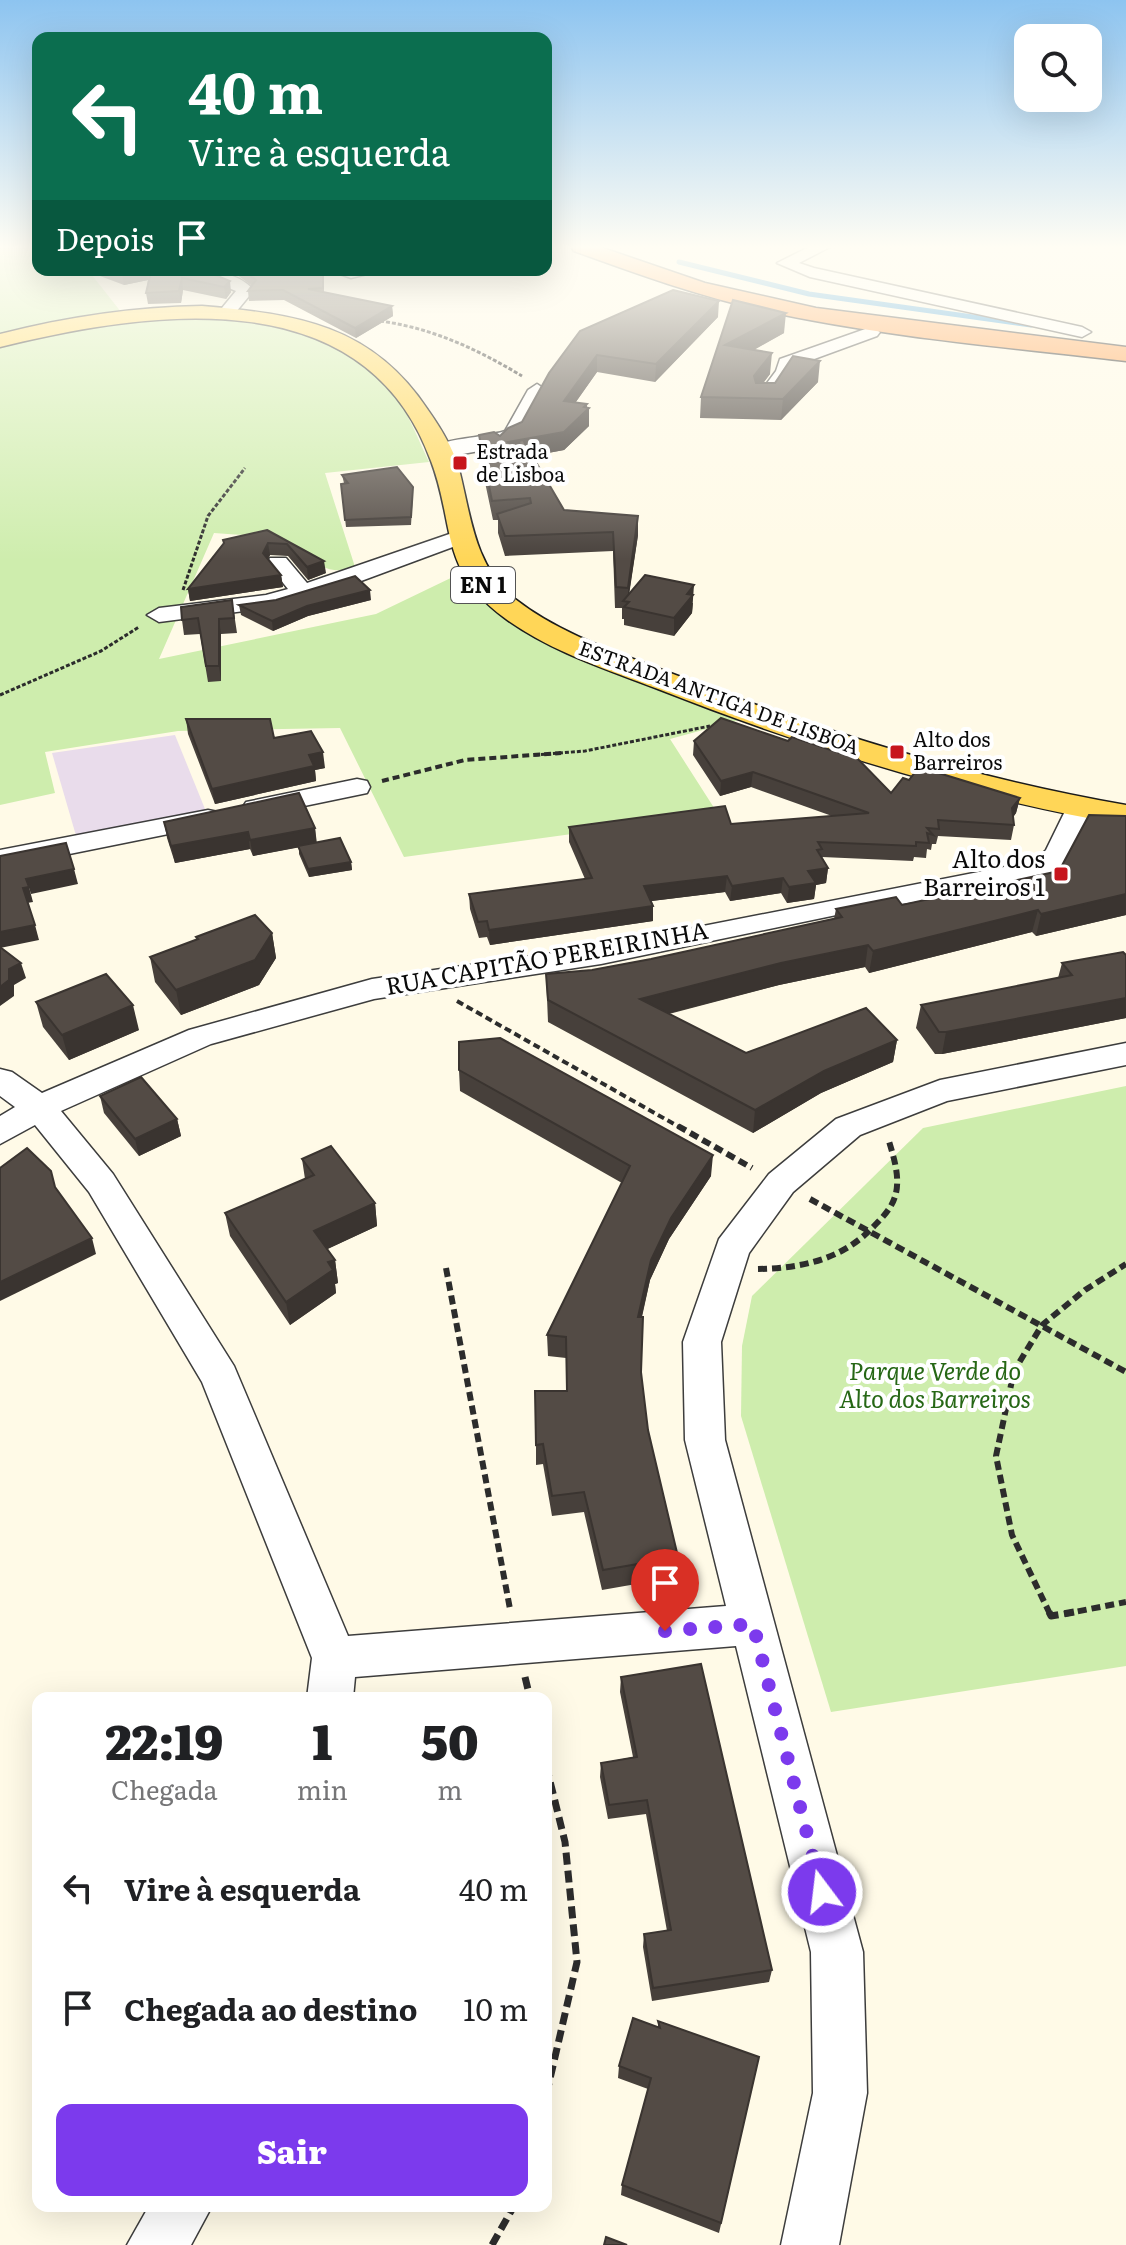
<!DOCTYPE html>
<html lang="pt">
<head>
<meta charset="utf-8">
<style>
	body { margin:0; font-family:Literata,serif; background:#f6f6f6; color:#202124; height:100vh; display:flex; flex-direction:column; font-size:30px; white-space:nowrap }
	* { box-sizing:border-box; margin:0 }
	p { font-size:26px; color:#757577 }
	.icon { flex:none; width:44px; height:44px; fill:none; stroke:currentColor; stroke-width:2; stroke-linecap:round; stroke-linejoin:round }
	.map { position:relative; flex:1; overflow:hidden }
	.drawer { position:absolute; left:32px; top:1692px; width:520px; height:520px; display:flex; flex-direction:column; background:#fff; border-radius:16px; box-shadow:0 8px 32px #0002 }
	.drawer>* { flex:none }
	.banner { position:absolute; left:32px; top:32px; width:520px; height:244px; border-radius:16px; box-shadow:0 8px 32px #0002; background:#0b6e4f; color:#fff; overflow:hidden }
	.buttons { position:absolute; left:1014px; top:24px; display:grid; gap:16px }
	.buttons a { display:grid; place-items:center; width:88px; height:88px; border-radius:16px; background:#fff; box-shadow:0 8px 32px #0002; font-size:40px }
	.pin { position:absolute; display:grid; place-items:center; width:68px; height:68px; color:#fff; margin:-82px -34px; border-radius:50% 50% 50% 0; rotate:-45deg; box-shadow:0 0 8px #0007 }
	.pin .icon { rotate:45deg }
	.me { position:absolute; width:88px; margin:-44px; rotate:345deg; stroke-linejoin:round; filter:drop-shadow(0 0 6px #0008) }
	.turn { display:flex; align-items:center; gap:28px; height:168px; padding:0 24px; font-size:36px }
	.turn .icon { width:104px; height:104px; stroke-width:2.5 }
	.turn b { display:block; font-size:56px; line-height:68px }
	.then { display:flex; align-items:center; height:76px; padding:0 24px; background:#0003; gap:16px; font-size:30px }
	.eta { display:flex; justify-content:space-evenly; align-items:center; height:136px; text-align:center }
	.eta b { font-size:48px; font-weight:800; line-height:56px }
	.button { display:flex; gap:16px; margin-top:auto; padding:16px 24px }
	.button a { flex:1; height:92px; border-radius:16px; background:#7c3aed; color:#fff; font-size:32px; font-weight:800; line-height:92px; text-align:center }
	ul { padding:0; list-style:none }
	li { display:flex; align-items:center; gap:24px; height:120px; padding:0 24px }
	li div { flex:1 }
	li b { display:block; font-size:30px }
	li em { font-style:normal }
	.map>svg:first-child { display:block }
	.industrial { fill:#e9dceb }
	.green { fill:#ceedad }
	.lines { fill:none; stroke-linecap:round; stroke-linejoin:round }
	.stream { stroke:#2592db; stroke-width:5 }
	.minor-casing { stroke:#3d3d3d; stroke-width:3 }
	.major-casing { stroke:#1b1b1b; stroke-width:3 }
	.highway-casing { stroke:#1b1b1b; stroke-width:3 }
	.path-far3 { stroke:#2c2c2c; stroke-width:3; stroke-dasharray:4 2; stroke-linecap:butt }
	.path-far2 { stroke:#2c2c2c; stroke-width:4; stroke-dasharray:7 4; stroke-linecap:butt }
	.path-far1 { stroke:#2c2c2c; stroke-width:6; stroke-dasharray:9 5; stroke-linecap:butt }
	.path { stroke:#2c2c2c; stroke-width:7; stroke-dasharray:12 6; stroke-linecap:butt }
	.minor { fill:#fff; fill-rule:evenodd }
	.major { fill:#ffd657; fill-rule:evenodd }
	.highway { fill:#ff9a45; fill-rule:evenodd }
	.wall { fill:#47403b }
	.shaded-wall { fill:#3a3430 }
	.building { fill:#534b45; stroke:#3a3430; stroke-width:2 }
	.route { stroke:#7c3aed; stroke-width:14; stroke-dasharray:0 25.2 }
	.poi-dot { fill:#c7151d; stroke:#fff; stroke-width:3 }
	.labels { text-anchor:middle; stroke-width:8; stroke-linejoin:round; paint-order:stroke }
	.far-poi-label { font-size:20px; fill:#0a0a0a; stroke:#fff; text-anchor:start }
	.far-street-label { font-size:20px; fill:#0a0a0a; stroke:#fff }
	.shield { fill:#fff; stroke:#545454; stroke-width:2 }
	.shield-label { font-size:22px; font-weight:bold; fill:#0a0a0a }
	.poi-label { font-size:24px; fill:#0a0a0a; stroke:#fff; text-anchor:end }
	.street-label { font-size:24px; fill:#0a0a0a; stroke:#fff }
	.park-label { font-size:24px; font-style:italic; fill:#266715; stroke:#fff }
</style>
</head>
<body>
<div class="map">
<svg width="1126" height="2245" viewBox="0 0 1126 2245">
	<rect width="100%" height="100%" fill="#fffae7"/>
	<polygon class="industrial" points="175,735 205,809 198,814 77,839 52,753"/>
	<g class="green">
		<polygon points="0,247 38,247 38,270 88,270 121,312 59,320 0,336"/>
		<path d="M 186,318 C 263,318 359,333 402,406 C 412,423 420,443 429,462 L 325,473 L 355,567 C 320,581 301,546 270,538 C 252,534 232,535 214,533 L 159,659 L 376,614 L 457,575 L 505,618 L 743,719 L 670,739 L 718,814 L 404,857 L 340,728 L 178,731 L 45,752 L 55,793 L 0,805 L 0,348 L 103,323 Z"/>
		<polygon points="1126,1086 1126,1666 831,1712 741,1416 742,1346 752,1296 923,1128"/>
	</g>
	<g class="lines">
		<polyline class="stream" points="679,262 809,294 1031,325"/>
		<g class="minor-casing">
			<g id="minor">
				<polygon points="809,247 830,247 799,263 814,268 1082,327 1091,332 1082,337 810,277 777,263"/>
				<path d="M 185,270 C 210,270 236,271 254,290 L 231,318 L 219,318 L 217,314 L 236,291 Z"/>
				<polygon points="329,270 383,270 351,278"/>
				<polygon points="871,327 880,332 877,336 795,366 771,403 757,403 755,399 776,371 780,359"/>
				<path d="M 537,384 L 546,390 L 520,439 C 502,446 441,464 428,450 C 440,438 486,438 505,431 L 528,390 Z"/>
				<polygon points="461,530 469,531 472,536 469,541 353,584 276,607 159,622 147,615 159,608 266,595 288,589 267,563 270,558 286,558 307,583"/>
				<polygon points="357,779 367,781 370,787 367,793 256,816 246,814 242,808 246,802"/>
				<polygon points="1080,799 1090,801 1094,807 1072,854 1055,873 1006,887 846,913 601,964 374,999 211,1044 61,1111 113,1174 234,1366 348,1636 726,1606 685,1440 683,1342 719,1239 769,1174 836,1119 940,1080 1126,1043 1126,1065 947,1101 860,1135 793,1192 749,1253 721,1342 725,1440 863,1952 867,2093 839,2245 781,2245 813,2093 811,1952 736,1646 355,1677 353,1698 307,1698 312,1658 202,1382 89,1192 35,1125 0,1144 0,1116 15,1107 0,1096 0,1069 12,1072 42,1093 189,1030 372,979 601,946 1035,861 1046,850 1070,801"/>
				<polygon points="208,810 218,812 222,818 218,824 0,868 0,850"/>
				<polygon points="149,2206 212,2206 191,2245 127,2245"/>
			</g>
		</g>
		<g class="major-casing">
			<path id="major" d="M 202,306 C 297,314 372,325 428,410 C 440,427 453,448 459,469 C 471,516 474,566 515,599 C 561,635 619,653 673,674 C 821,731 970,778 1126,805 L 1126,825 C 965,797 810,749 658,689 C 606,669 552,652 506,619 C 438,570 456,527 431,461 C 365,278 150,310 0,347 L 0,334 C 67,317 133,307 202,306 Z"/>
		</g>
		<g class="highway-casing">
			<path id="highway" d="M 571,247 L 600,247 L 705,283 L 816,308 L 1126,347 L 1126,361 C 1006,347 884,337 765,311 C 699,296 637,274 574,251 Z"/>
		</g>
		<g class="path-far3">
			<path d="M 380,321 C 432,328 477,349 522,376"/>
			<polyline points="183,590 208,516 245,468"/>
			<polyline points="0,695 101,651 139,627"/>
			<polyline points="535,755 585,751 710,726"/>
		</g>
		<g class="path-far2">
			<polyline points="382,781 465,760 561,753"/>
			<polyline points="457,1001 681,1128"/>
		</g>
		<g class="path-far1">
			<polyline points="678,1126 752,1168"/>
			<polyline points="810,1199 1126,1372"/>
			<polyline points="446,1268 510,1609"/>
			<path d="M 758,1269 C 804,1268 844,1259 876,1224 C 885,1215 893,1206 896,1193 C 900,1175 893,1155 888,1138"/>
			<polyline points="1050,1614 1012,1535 996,1456 1014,1371 1042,1325 1085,1290 1126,1264"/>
			<polyline points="1064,1614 1126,1602"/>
		</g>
		<g class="path">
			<polyline points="1049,1612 1051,1616 1074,1612"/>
			<polyline points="525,1677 530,1698"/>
			<polyline points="546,1765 565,1842 577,1962 546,2096"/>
			<polyline points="492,2245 514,2206"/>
		</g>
		<use href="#minor" class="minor"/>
		<use href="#major" class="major"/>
		<use href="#highway" class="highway"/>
	</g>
	<g class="wall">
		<polygon points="97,270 203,270 231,292 226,299 183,290 181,303 148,304 146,293 148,280 124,285 100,276"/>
		<polygon points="206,270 292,270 324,283 324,292 392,306 393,316 356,338 284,300 249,301 248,291 252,286 236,274 236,271 233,273"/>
		<polygon points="733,300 784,333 754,350 770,374 763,383 818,382 781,420 700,418 701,397"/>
		<polygon points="718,317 655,382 597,372 575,403 587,408 589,426 564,450 532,456 564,510 638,535 629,593 693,603 692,613 674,636 624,625 624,619 622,619 622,608 615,608 613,551 505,556 498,533 498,520 493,520 479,454 479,435 500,436 522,422 580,331"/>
		<polygon points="342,475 413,494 411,525 346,527 341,484 344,483"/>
		<polygon points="267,530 326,573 308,580 288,556 270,555 268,559 281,575 283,587 190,601 188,589 223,544 223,540"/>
		<polygon points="232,600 237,633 221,634 221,681 208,682 200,634 184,635 182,620"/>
		<polygon points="371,600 308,616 273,631 241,615 239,605"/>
		<polygon points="186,719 274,738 325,768 315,770 316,781 215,804 188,734"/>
		<polygon points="694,741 891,793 909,780 1020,798 1016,813 1013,817 1014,825 1011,840 938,836 936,844 932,844 931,850 927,849 926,858 914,857 913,861 822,857 828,868 826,883 816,885 814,899 787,903 781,893 730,901 725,892 651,901 653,906 653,921 490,945 487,937 479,938 470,909 469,894 585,879 569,842 569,827 731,824 832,816 751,787 720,796 693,755"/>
		<polygon points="1126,816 1126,915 1036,936 1032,932 869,973 865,967 779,985 669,1014 746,1053 897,1040 893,1062 821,1093 753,1133 548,1022 546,974 592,970 651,959 834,919 836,909 902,905 1059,871"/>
		<polygon points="164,822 315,828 316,842 351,862 352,870 309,877 299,854 299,847 253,856 250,849 175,863 167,838"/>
		<polygon points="272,933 276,958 259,985 181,1015 155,982 150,957 197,940 196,937"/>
		<polygon points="1126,955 1126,1018 942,1054 935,1054 916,1028 921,1005 1058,978 1062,963"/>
		<polygon points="36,1002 139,1030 69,1060 43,1027"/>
		<polygon points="459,1070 711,1176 669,1239 650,1280 642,1317 641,1372 648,1430 678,1557 676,1577 602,1590 584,1512 552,1516 543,1464 536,1465 536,1445 567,1391 566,1358 548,1356 547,1335 622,1183 460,1091"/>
		<polygon points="100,1096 177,1119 181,1136 139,1156 104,1113"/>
		<polygon points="302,1159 375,1203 377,1226 327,1249 335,1260 338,1283 335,1284 336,1293 290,1325 230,1236 225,1213 305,1179"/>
		<polygon points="621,1677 772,1970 769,1982 652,2001 643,1947 644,1934 667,1931 646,1814 608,1819 600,1777 601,1763 633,1757 620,1692"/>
		<polygon points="658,2021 759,2057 719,2233 621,2195 622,2185 648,2089 618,2078 619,2066 658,2027"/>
	</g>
	<g class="shaded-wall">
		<polygon points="138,270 147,270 148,280 124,285 122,274"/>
		<polygon points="182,278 183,290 181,303 179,291"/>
		<polygon points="230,281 231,292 226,299 224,287"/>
		<polygon points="719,301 718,317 655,382 656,364"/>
		<polygon points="392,306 393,316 356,338 355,328"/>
		<polygon points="786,313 784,333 724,366 725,345"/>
		<polygon points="772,353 770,374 753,397 754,376"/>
		<polygon points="597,355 597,372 564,419 564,401"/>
		<polygon points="820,361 818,382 781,420 783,399"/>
		<polygon points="587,404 587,410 589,408 589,426 564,450 521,458 519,441 519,459 508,442 584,407"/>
		<polygon points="638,516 638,535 628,602 628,588"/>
		<polygon points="268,543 270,555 265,565 263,553"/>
		<polygon points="324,561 326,573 308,580 307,567"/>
		<polygon points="281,575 283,587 190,601 188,589"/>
		<polygon points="694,585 692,613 674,636 674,618 687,594"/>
		<polygon points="370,590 371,600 308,616 273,631 272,621 307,606"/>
		<polygon points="219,619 221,634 221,681 219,666"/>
		<polygon points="323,752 325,768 315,770 316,781 215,804 212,789 309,755"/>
		<polygon points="753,772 751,787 720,796 721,781"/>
		<polygon points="1020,798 1016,813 1009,823 1012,808"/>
		<polygon points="315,828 317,844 253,856 250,840"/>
		<polygon points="248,832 250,849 175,863 171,846"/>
		<polygon points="351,862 352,870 309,877 308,869"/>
		<polygon points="828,868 826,883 816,885 814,899 787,903 789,887 808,871"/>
		<polygon points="74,869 78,884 31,894 26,879"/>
		<polygon points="727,876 725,892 644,902 644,886"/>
		<polygon points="783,878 781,893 730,901 732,886"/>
		<polygon points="29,887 33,902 27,903 23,888"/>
		<polygon points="1126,894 1126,915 1036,936 1041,914"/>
		<polygon points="653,906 653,921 490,945 489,930"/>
		<polygon points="1038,910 1032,932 869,973 873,951"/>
		<polygon points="35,925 39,940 0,948 0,932"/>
		<polygon points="272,933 276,958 259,985 181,1015 176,990"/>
		<polygon points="868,945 865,967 779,985 639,1021 640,999 781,963"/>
		<polygon points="21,963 26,978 14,985 14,996 0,1006 0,987 9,969"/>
		<polygon points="1126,998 1126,1018 942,1054 946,1032"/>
		<polygon points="133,1005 139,1030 69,1060 62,1035"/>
		<polygon points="897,1040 893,1062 821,1093 753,1133 755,1110 824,1071"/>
		<polygon points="177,1119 181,1136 139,1156 135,1139"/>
		<polygon points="713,1155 711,1176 669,1239 650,1280 637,1337 638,1317 651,1260 671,1218"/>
		<polygon points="375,1203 377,1226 317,1254 314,1231"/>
		<polygon points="92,1238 96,1254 0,1301 0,1282"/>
		<polygon points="335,1260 338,1283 335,1284 336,1293 290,1325 286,1302 328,1262"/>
	</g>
	<g class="building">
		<polygon points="111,270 138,270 122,274"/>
		<polygon points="149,270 203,270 230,281 224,287 182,278 179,291 146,293 151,272"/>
		<polygon points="242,270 292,270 323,273 323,288 308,289 392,306 355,328 283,290 248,291 256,280"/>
		<polygon points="673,290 719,301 656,364 597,355 564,401 587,404 584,407 589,408 564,432 508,442 521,452 519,441 523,440 564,510 638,516 628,588 616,587 613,532 505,536 497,514 531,503 530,498 492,501 479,435 494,432 500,436 508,428 522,422 549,373 580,331"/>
		<polygon points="733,300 786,313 725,345 772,353 754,376 756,383 775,383 793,356 820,361 783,399 701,397"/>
		<polygon points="397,467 413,487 411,517 345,520 341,484 348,483 342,475"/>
		<polygon points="267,530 324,561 307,567 287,544 268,543 263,553 281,575 188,589 224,543 223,540"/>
		<polygon points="645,575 694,585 687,594 693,595 674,618 624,607 629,602 623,601"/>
		<polygon points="355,576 370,590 307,606 272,621 239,605 276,600"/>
		<polygon points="232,600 234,618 219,619 219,666 206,666 198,618 182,620 181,607"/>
		<polygon points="721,718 788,741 792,737 858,759 891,793 903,778 909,780 919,767 1020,798 1012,808 1014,825 938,820 939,829 927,828 933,835 927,833 929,843 916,842 916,846 818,842 822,849 817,850 828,868 808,871 816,883 789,887 783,878 732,886 727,876 644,886 653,906 489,930 487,921 478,922 469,894 592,878 569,827 725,806 731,824 869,813 753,772 721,781 694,741"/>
		<polygon points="186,719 270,719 274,738 311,731 323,752 309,755 314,766 212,789"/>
		<polygon points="299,793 315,828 250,840 248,832 171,846 164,822"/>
		<polygon points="1089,815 1126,816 1126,894 1041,914 1038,910 873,951 868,945 781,963 640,999 746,1053 866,1008 897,1040 824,1071 755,1110 548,1000 546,974 592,970 651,959 842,917 836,909 896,897 902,905 1059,871"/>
		<polygon points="340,838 351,862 308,869 298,846"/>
		<polygon points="66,843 74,869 26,879 29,887 23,888 35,925 0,932 0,856"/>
		<polygon points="255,915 272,933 255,960 176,990 150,957 198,939 196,937"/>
		<polygon points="0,947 21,963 9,969 9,980 0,987"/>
		<polygon points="1123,952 1126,955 1126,998 946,1032 939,1032 921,1005 1072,975 1062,963"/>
		<polygon points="106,974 133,1005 62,1035 36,1002"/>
		<polygon points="500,1038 713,1155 671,1218 651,1260 638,1317 643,1317 641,1372 648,1430 678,1557 603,1570 584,1492 552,1496 543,1444 536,1445 535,1391 567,1391 566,1337 547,1335 630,1166 459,1070 459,1042"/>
		<polygon points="141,1077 177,1119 135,1139 100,1096"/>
		<polygon points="331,1146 375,1203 314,1231 335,1260 328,1262 333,1270 286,1302 225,1213 314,1175 302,1159"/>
		<polygon points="27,1148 51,1171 55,1187 92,1238 0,1282 0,1168"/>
		<polygon points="701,1664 772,1970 653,1988 644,1934 671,1930 647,1800 609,1805 601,1763 637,1757 621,1677"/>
		<polygon points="633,2018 660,2028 658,2021 759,2057 721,2223 622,2185 651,2078 619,2066"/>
		<polygon points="606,2237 627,2245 604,2245"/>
	</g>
	<linearGradient id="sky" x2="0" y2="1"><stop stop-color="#8dc4f0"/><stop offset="0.44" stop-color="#fffdf4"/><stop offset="1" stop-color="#fffdf4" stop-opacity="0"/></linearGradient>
	<rect width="1126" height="561" fill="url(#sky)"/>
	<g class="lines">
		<polyline class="route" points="665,1631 753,1624 822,1892"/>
	</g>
	<g class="poi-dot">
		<rect x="452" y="455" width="16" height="16" rx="4"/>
		<rect x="889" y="744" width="16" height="16" rx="4"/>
		<rect x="1053" y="866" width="16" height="16" rx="4"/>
	</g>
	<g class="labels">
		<g class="far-poi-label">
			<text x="476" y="459">Estrada<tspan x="476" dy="23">de Lisboa</tspan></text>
			<text x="913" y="747">Alto dos<tspan x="913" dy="23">Barreiros</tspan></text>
		</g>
		<g class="far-street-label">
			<text transform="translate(719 698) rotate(20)" y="7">ESTRADA ANTIGA DE LISBOA</text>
		</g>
		<rect class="shield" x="451" y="567" width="64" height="36" rx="6"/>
		<g class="shield-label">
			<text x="483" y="593">EN 1</text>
		</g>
		<g class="poi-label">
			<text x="1045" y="868">Alto dos<tspan x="1045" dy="28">Barreiros 1</tspan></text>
		</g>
		<g class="street-label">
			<text transform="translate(547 959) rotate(-10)" y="8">RUA CAPITÃO PEREIRINHA</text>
		</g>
		<g class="park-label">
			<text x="935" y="1380">Parque Verde do<tspan x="935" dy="28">Alto dos Barreiros</tspan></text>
		</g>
	</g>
</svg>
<div class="buttons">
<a><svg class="icon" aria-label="search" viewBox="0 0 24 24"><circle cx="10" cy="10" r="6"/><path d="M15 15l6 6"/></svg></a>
</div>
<div class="pin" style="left:665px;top:1631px;background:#d93025"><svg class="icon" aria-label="arrive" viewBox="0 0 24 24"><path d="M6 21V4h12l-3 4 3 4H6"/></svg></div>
<svg class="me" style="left:822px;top:1892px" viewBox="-20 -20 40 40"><circle r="17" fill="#7c3aed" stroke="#fff" stroke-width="3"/><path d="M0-11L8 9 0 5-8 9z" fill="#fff"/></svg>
<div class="banner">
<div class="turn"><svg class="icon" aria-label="left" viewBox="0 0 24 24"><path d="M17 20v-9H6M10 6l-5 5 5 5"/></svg><div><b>40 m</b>Vire à esquerda</div></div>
<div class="then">Depois<svg class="icon" aria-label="arrive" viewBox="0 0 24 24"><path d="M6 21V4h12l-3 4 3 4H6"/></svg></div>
</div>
<section class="drawer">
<div class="eta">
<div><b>22:19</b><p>Chegada</p></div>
<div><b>1</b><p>min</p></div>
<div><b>50</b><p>m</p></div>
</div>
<ul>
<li><svg class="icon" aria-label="left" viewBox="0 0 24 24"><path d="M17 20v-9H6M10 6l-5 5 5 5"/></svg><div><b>Vire à esquerda</b></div><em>40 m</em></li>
<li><svg class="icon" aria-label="arrive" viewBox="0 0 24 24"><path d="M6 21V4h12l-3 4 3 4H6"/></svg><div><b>Chegada ao destino</b></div><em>10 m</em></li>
</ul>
<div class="button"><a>Sair</a></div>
</section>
</div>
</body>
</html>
